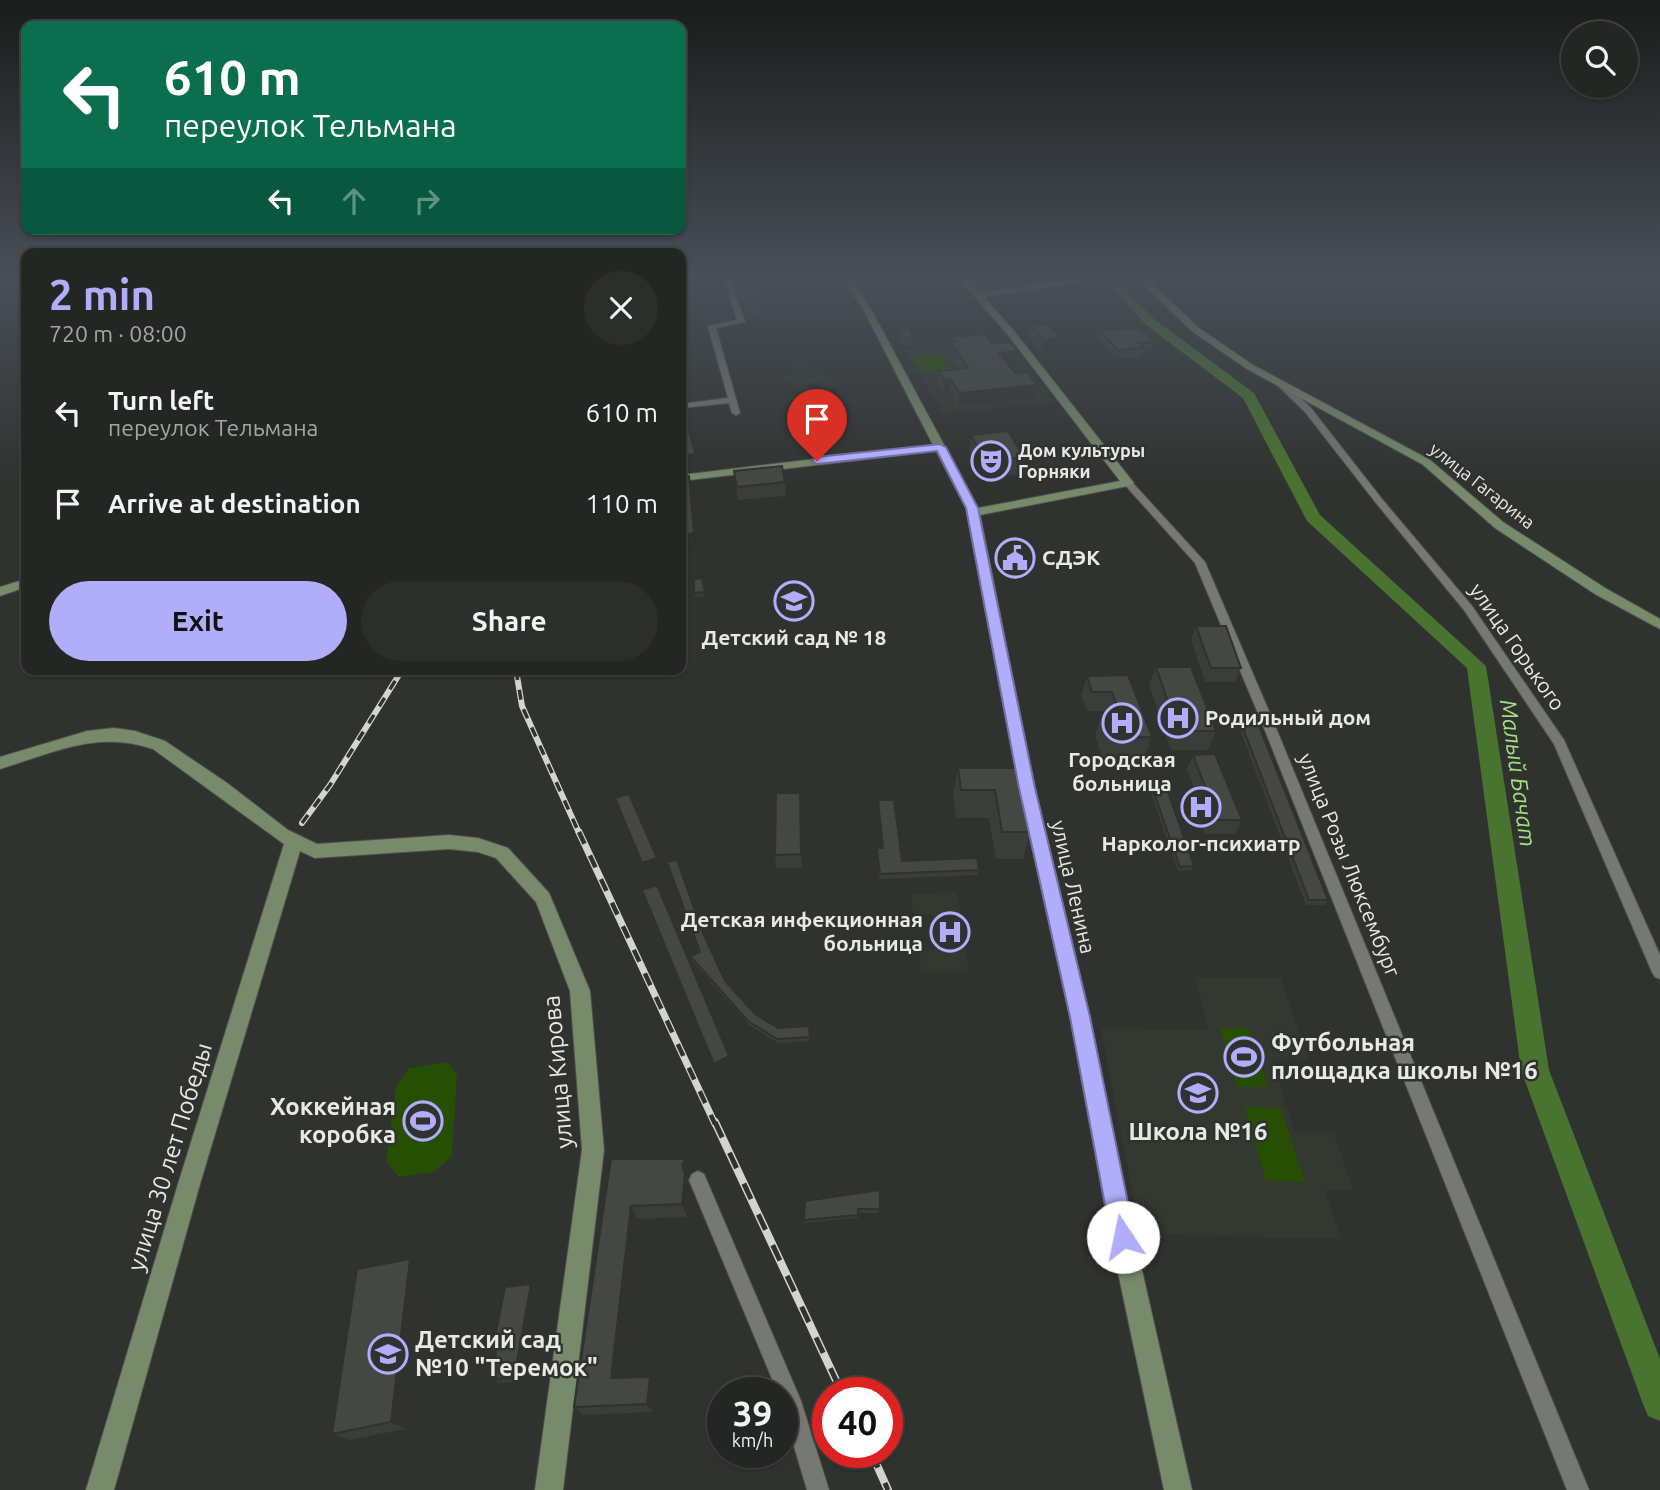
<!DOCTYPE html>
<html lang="en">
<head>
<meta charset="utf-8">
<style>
	body { margin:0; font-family:Ubuntu,sans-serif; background:#2c2e2b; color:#f1f3f6; height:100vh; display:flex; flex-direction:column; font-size:26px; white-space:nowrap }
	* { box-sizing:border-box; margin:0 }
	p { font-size:23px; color:#a3a5a6 }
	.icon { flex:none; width:38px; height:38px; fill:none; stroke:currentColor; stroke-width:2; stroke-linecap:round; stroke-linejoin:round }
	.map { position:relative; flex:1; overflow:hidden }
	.details { position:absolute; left:21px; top:248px; width:665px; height:427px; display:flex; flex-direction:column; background:#242623; border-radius:14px; box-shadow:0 2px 5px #0004,0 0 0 2px #414341 }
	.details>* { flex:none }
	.top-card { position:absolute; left:21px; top:21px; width:665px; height:214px; border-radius:14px; box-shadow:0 2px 5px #0004,0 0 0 2px #414341; background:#0b6e4f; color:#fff; overflow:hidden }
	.buttons { position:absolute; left:1561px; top:21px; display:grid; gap:14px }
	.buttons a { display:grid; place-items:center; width:77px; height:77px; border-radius:50%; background:#242623; box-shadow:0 2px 5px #0004,0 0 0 2px #414341; font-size:35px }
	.speed { position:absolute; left:707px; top:1377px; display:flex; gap:14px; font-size:35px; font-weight:700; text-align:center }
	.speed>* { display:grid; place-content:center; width:91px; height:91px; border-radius:50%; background:#242623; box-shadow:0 2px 5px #0004,0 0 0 2px #414341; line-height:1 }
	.speed small { font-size:18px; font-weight:400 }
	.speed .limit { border:10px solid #d22; background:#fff; color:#111 }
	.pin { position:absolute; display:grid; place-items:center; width:60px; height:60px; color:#fff; margin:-72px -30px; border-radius:50% 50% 50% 0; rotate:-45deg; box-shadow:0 0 7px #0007 }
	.pin .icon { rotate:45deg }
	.me { position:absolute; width:77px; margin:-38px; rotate:349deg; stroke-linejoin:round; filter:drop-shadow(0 0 5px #0008) }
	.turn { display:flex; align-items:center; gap:24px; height:147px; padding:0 28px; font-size:32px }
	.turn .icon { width:91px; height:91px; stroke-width:2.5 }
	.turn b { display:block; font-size:49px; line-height:60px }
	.lanes { display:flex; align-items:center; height:66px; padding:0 28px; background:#0003; justify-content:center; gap:35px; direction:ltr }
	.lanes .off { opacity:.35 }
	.round { display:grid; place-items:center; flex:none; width:74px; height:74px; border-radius:37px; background:#2c2e2b }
	.headline { display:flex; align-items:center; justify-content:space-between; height:119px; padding:0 28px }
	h1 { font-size:42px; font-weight:700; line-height:52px; color:#b0adfa }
	.button { display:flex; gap:14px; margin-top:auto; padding:14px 28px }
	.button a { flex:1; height:80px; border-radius:42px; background:#b0adfa; color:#111; font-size:28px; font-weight:700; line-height:80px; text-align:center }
	.button a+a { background:#2c2e2b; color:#f1f3f6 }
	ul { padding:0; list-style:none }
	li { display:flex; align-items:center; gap:21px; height:91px; padding:0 28px }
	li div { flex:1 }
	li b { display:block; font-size:26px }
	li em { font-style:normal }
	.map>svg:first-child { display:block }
	.built { fill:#333930 }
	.green { fill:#264f04 }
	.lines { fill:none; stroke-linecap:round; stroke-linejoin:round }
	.river { fill:#49742f; fill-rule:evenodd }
	.street-casing { stroke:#4e504d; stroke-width:2 }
	.secondary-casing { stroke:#4e504d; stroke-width:2 }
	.street { fill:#757873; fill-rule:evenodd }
	.secondary { fill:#778b6b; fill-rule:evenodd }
	.rail-far2-casing { stroke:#d2d4d1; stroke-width:6 }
	.rail-far1-casing { stroke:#d2d4d1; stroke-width:7 }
	.rail-casing { stroke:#d2d4d1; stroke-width:8 }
	.rail-far2 { stroke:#30322f; stroke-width:3.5; stroke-dasharray:10; stroke-linecap:butt }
	.rail-far1 { stroke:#30322f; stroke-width:4.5; stroke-dasharray:13; stroke-linecap:butt }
	.rail { stroke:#30322f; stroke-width:5; stroke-dasharray:17; stroke-linecap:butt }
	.wall { fill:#3a3d3a }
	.shaded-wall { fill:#30322f }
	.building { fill:#444743; stroke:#30322f; stroke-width:2 }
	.route { fill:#b0adfa; stroke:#7270a2; stroke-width:2 }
	.labels { text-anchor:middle; stroke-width:5; stroke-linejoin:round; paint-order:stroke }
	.far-poi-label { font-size:18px; font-weight:bold; fill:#e7e9e6; stroke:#30322f; text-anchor:start }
	.far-street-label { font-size:18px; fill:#e7e9e6; stroke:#30322f }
	.poi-label { font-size:21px; font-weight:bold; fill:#e7e9e6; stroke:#30322f }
	.street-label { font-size:21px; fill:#e7e9e6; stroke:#30322f }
	.water-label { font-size:23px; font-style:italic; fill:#a3e181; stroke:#30322f }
	.near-poi-label { font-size:24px; font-weight:bold; fill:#e7e9e6; stroke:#30322f; text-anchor:start }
	.near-street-label { font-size:24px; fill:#e7e9e6; stroke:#30322f }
</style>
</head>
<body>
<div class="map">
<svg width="1660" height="1490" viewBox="0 0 1660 1490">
	<rect width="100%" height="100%" fill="#30322f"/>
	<g class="built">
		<polygon points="1005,339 1054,402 943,414 904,349"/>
		<polygon points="807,363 810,369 800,370 804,378 813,378 811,371 823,370 827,379 833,379 837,386 821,388 819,383 807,384 811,396 817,396 820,402 805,404 802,399 786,401 785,396 798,394 793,382 786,382 784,376 795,374 791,364"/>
		<polygon points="957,892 969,971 921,972 919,951 938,950 933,914 913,914 911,894"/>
		<polygon points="1195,977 1281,978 1308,1059 1272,1059 1295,1132 1334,1133 1353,1190 1325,1190 1341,1239 1140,1234 1101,1028 1208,1030"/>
	</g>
	<g class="green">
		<polygon points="940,354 950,369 921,372 912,356"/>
		<polygon points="1220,1028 1249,1028 1268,1087 1237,1087"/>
		<polygon points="448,1062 457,1076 452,1156 434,1172 399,1177 386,1162 396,1087 409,1068"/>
		<polygon points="1245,1107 1281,1108 1305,1182 1266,1181"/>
	</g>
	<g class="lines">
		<polygon class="river" points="1104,279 1115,279 1154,319 1254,393 1320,515 1486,666 1549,1070 1660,1359 1660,1421 1648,1416 1643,1404 1521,1070 1467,668 1307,521 1243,398 1146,325"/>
		<g class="street-casing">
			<g id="street">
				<polygon points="724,279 730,279 745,322 716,328 740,413 736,415 732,413 729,403 681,408 681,404 728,398 708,326 737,320"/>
				<polygon points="1278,382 1284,382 1311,408 1382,499 1472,606 1564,740 1660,955 1660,979 1655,977 1652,972 1554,744 1464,610 1376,503 1305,412 1278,386"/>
				<polygon points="1128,480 1131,481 1205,562 1274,723 1589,1490 1567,1490 1262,723 1195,563 1125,485 1123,483"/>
				<polygon points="698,1171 704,1174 801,1401 829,1490 807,1490 782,1406 782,1393 778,1393 689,1180 692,1174"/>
			</g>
		</g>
		<g class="secondary-casing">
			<g id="secondary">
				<polygon points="843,279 851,279 872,311 978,508 1120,481 1008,335 959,279 967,279 979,292 1078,279 1098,279 984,297 1014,331 1134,483 1128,486 980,515 1035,788 1090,1017 1136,1244 1192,1490 1164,1490 1112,1244 1070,1017 1019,788 966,508 936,451 681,481 681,475 933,445 864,311"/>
				<polygon points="1143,279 1151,279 1156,287 1199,328 1253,365 1430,460 1503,522 1605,588 1660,619 1660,629 1595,594 1495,528 1422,464 1247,369 1193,332 1149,290"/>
				<polygon points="26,579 26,587 0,596 0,587"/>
				<path d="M 114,728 L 135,731 L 165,741 L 227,783 L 288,830 L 317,844 L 449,835 L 478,838 L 508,848 L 549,893 L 590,991 L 604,1150 L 563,1490 L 535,1490 L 582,1150 L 570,991 L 536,902 L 496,858 L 478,852 L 449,849 L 315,858 L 300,851 L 200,1184 L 114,1490 L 86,1490 L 178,1184 L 284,844 L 153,749 C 97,730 55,752 0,769 L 0,757 L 87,731 Z"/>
			</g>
		</g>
		<use href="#street" class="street"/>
		<use href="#secondary" class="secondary"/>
		<g class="rail-far2-casing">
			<g id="rail-far2">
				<polyline points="516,670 522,706 579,833"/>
				<polyline points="302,823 330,785 402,670"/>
			</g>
		</g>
		<g class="rail-far1-casing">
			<polyline id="rail-far1" points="579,832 715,1124"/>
		</g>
		<g class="rail-casing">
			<g id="rail">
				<polyline points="715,1122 842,1393"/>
				<polyline points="871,1452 888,1490"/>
			</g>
		</g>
		<use href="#rail-far2" class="rail-far2"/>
		<use href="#rail-far1" class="rail-far1"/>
		<use href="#rail" class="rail"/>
	</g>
	<g class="wall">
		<polygon points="734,279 756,279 761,291 763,314 748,316 735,285"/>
		<polygon points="868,279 886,279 886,291 874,292 868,282"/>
		<polygon points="1031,326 1058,349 1041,351 1029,338"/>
		<polygon points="899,329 913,337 913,345 903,346 898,337"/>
		<polygon points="1099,330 1154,342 1151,351 1143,352 1141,357 1116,359 1098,339"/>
		<polygon points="951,337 992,343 1016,363 1008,364 1035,397 958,406 949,392 944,392 938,383 939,371 959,369 949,355"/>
		<polygon points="971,435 1024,457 1021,474 983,478 969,453"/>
		<polygon points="734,471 785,482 786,496 738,500"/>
		<polygon points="702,578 705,597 695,597 694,593"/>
		<polygon points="1196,626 1241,668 1235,682 1205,682 1191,640"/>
		<polygon points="1156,667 1216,731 1208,750 1171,750 1149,685"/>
		<polygon points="1128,675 1152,737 1145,755 1102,757 1095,736 1101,717 1109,717 1106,711 1087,711 1081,695 1087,676"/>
		<polygon points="1242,726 1328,900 1325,905 1306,905 1240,730"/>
		<polygon points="1193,755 1242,820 1235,834 1205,834 1198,814 1201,807 1187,769"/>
		<polygon points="958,768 1017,768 1030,832 1023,859 996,859 989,818 956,818 953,796"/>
		<polygon points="1152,787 1194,866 1192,870 1178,871 1150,791"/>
		<polygon points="800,793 802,868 776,868 775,855"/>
		<polygon points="878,800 902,861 979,870 978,875 879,879 877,848 882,848"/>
		<polygon points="667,862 703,933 725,981 755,1014 778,1028 809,1026 810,1041 778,1043 749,1025 691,960 690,956 699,953"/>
		<polygon points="642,890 730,1060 715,1067 643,895"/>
		<polygon points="611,1159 690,1172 687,1179 689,1187 687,1217 637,1219 620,1378 656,1385 653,1412 583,1415 574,1407"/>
		<polygon points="880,1190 879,1213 858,1213 858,1218 805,1223 805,1201"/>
		<polygon points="424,1271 406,1429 349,1440 332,1434"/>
		<polygon points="531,1284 536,1290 520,1382 498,1383 492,1379 497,1339 495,1337"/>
	</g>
	<g class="shaded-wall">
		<polygon points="886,279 886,291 874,292 874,280"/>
		<polygon points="1060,337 1058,349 1041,351 1043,339"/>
		<polygon points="1018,351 1016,363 998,365 999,353"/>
		<polygon points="950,379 949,392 944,392 945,380"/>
		<polygon points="1038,385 1035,397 958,406 960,393"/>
		<polygon points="695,454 696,467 681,469 681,455"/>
		<polygon points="690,488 696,545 681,547 681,535"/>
		<polygon points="657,858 658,863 643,868 642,863"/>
		<polygon points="729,1056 730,1060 715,1067 714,1064"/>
		<polygon points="686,1159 690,1172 687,1179 682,1165"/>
		<polygon points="685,1174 689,1187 687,1217 682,1204"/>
		<polygon points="631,1206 637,1219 619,1386 611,1378"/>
		<polygon points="410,1259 424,1271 406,1429 391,1422"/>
		<polygon points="531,1284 536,1290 520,1382 514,1378"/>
		<polygon points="650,1377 656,1385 653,1412 647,1404"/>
	</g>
	<g class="building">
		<polygon points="741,279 756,279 761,291 747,292"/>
		<polygon points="1048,324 1060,337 1043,339 1031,326"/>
		<polygon points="908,328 913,337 904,338 899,329"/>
		<polygon points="1140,328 1154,342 1139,343 1144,348 1118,350 1099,330"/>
		<polygon points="985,334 992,343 1010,342 1018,351 999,353 1015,373 1027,372 1038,385 960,393 950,379 945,380 939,371 968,368 951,343 955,342 951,337"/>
		<polygon points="689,431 695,454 681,455 681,432"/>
		<polygon points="1008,431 1024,457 985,461 971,435"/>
		<polygon points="782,466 785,482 737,487 734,471"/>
		<polygon points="689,476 694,533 681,535 681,477"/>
		<polygon points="702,578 705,592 694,593 694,579"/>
		<polygon points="1196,626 1226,626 1241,668 1211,668"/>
		<polygon points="1156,667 1191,667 1216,731 1178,731"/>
		<polygon points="1128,675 1152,737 1108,738 1101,717 1121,717 1112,692 1092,692 1087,676"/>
		<polygon points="1242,726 1259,726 1328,900 1309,900"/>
		<polygon points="1215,754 1242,820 1212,820 1204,800 1210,800 1193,755"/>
		<polygon points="958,768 1017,768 1030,832 1002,832 995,790 961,790"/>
		<polygon points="1166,786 1194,866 1180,867 1152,787"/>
		<polygon points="776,793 800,793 801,854 775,855"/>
		<polygon points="629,794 657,858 642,863 615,798"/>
		<polygon points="878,800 894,800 902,861 977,858 979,870 880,874 877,848 883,848"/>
		<polygon points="677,860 703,933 725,981 755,1014 778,1028 809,1026 810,1037 777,1039 748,1021 690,956 700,952 667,862"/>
		<polygon points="657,885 729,1056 714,1064 642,890"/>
		<polygon points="611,1159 686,1159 682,1165 685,1174 682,1204 631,1206 611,1378 650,1377 647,1404 574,1407"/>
		<polygon points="880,1190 880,1209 858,1209 858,1215 804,1220 805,1201"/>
		<polygon points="410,1259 391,1422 332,1434 357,1269"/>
		<polygon points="531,1284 514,1378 492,1379 498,1337 495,1337 505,1287"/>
	</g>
	<linearGradient id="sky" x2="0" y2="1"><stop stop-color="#1a1c1a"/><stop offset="0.57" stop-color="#484f58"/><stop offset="1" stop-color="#484f58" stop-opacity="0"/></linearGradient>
	<rect width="1660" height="487" fill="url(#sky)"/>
	<polygon class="route" points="940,444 946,447 978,508 1035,788 1090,1017 1135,1237 1131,1245 1123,1249 1114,1245 1111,1237 1070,1017 1019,788 966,508 937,451 817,464 812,461 817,457"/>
	<defs>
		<g id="theatre-ring" transform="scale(2.0125)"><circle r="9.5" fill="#30322f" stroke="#b0adfa" stroke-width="1.5"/><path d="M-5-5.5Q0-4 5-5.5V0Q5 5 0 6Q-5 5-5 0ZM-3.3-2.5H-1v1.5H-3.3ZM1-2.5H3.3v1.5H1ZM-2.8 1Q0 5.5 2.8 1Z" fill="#b0adfa"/></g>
		<g id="civic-ring" transform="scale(2.0125)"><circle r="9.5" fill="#30322f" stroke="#b0adfa" stroke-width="1.5"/><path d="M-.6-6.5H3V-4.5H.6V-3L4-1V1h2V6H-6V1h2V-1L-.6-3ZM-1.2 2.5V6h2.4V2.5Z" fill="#b0adfa"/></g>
		<g id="school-ring" transform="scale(2.0125)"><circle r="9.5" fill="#30322f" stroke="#b0adfa" stroke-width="1.5"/><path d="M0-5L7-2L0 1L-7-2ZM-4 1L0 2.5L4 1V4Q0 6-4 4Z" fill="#b0adfa"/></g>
		<g id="hospital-ring" transform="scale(2.0125)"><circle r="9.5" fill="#30322f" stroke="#b0adfa" stroke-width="1.5"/><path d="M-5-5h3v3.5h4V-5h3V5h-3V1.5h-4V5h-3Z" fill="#b0adfa"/></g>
		<g id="stadium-ring" transform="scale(2.0125)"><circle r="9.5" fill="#30322f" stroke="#b0adfa" stroke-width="1.5"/><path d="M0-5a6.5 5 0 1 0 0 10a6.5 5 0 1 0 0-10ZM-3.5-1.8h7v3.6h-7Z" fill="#b0adfa"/></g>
	</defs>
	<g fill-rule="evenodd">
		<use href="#theatre-ring" x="991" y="461"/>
		<use href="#civic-ring" x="1015" y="558"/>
		<use href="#school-ring" x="794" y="601"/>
		<use href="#hospital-ring" x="1178" y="718"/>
		<use href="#hospital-ring" x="1122" y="723"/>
		<use href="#hospital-ring" x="1201" y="807"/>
		<use href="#hospital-ring" x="950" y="932"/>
		<use href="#stadium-ring" x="1244" y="1057"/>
		<use href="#school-ring" x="1198" y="1093"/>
		<use href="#stadium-ring" x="423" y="1121"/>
		<use href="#school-ring" x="388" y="1354"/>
	</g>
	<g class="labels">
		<g class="far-poi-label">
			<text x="1018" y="457">Дом культуры<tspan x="1018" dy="21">Горняки</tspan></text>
		</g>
		<g class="far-street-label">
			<text transform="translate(1482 486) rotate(38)" y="6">улица Гагарина</text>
		</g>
		<g class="poi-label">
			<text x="1042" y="565" text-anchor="start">СДЭК</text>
			<text x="794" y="645">Детский сад № 18</text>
			<text x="1205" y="725" text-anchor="start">Родильный дом</text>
			<text x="1122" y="767">Городская<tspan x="1122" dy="24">больница</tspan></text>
			<text x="1201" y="851">Нарколог-психиатр</text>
			<text x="923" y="927" text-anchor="end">Детская инфекционная<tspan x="923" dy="24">больница</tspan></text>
		</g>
		<g class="street-label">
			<text transform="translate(1517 647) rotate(55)" y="7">улица Горького</text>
			<text transform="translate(1349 865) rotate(68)" y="7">улица Розы Люксембург</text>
			<text transform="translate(1073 887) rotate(77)" y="7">улица Ленина</text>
		</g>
		<g class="water-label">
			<text transform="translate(1518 773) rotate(82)" y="8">Малый Бачат</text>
		</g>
		<g class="near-poi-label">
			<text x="1271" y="1051">Футбольная<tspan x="1271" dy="28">площадка школы №16</tspan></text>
			<text x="396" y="1115" text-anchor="end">Хоккейная<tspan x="396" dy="28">коробка</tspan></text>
			<text x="1198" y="1140" text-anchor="middle">Школа №16</text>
			<text x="415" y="1348">Детский сад<tspan x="415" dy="28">№10 "Теремок"</tspan></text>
		</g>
		<g class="near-street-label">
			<text transform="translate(558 1072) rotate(-95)" y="8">улица Кирова</text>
			<text transform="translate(170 1157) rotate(-73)" y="8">улица 30 лет Победы</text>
		</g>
	</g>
</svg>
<div class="buttons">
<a><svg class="icon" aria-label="search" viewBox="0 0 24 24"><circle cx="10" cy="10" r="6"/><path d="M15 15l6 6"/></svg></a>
</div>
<div class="speed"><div>39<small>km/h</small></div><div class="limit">40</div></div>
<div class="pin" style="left:817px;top:461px;background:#d93025"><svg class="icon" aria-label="arrive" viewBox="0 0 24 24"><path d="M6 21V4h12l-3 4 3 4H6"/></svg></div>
<svg class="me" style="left:1123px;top:1237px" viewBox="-20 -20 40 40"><circle r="19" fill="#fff"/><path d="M0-13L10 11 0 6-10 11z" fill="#b0adfa"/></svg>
<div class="top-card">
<div class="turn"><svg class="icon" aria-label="left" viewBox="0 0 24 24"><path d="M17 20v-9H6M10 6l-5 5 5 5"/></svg><div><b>610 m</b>переулок Тельмана</div></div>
<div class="lanes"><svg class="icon" aria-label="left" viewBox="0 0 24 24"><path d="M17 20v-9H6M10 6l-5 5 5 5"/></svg><svg class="icon off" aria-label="ahead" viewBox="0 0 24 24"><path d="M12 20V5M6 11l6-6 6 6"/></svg><svg class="icon off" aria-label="right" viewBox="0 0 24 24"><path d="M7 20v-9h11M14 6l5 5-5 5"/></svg></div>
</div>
<section class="details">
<div class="headline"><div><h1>2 min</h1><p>720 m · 08:00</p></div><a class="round"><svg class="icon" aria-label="close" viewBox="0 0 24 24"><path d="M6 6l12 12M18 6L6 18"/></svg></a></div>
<ul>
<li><svg class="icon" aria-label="left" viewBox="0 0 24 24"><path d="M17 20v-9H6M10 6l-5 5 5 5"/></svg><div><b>Turn left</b><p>переулок Тельмана</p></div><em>610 m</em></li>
<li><svg class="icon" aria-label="arrive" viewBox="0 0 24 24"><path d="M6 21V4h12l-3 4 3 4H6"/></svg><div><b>Arrive at destination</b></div><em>110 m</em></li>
</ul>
<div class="button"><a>Exit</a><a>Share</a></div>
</section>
</div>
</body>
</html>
